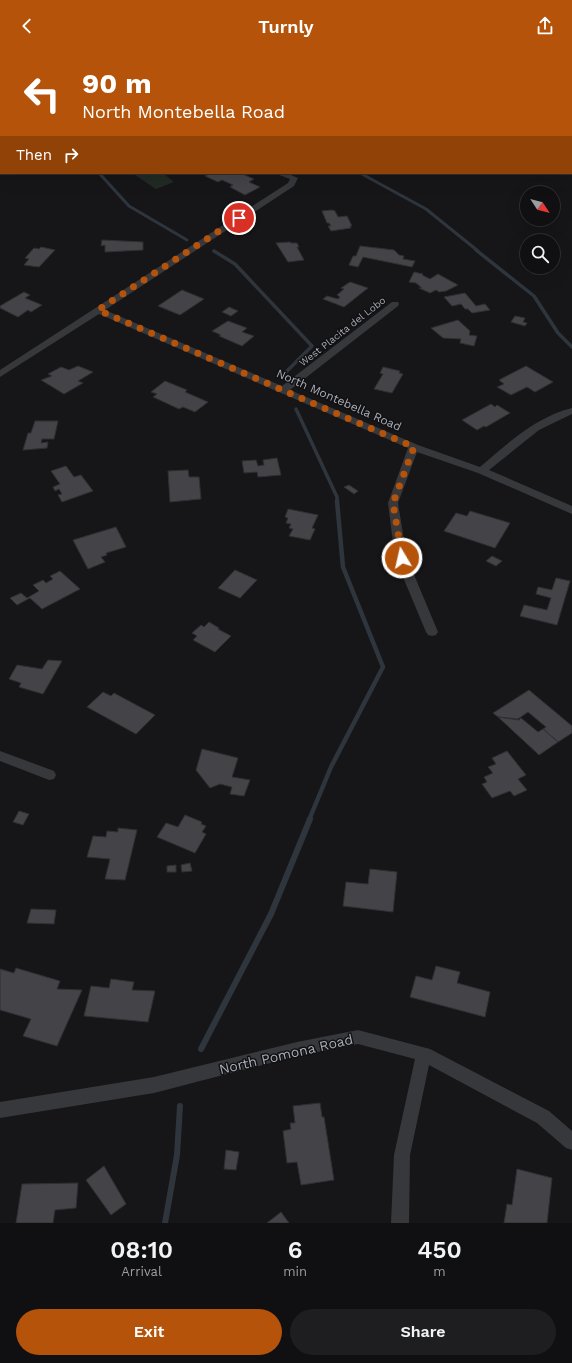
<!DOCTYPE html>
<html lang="en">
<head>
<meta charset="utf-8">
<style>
	body { margin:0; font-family:"Work Sans",sans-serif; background:#1e1e20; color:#f1f3f6; height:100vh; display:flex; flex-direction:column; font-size:15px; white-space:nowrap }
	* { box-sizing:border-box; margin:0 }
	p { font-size:13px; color:#9c9d9f }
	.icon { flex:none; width:22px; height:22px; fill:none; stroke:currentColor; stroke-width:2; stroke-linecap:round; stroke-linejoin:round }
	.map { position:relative; height:1171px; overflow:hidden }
	.drawer { display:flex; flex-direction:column; background:#101012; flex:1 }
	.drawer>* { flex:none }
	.guide { position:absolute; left:0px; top:0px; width:572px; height:122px; box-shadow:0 4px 16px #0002,0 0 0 1px #303032; background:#b45309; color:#fff; overflow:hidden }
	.needle { width:26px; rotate:126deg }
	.tools { position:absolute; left:520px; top:134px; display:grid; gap:8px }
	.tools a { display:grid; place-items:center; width:40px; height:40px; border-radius:50%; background:#101012; box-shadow:0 4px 16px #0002,0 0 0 1px #303032; font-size:20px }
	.pin { position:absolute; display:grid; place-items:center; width:34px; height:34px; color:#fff; margin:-17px; border:2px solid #fff; border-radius:50%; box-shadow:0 1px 4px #0007 }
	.me { position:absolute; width:44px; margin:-22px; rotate:351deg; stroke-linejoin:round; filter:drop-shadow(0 0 3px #0008) }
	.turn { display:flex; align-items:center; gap:14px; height:84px; padding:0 16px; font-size:18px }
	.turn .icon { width:52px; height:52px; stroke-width:2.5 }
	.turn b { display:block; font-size:28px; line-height:34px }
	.then { display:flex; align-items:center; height:38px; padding:0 16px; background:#0003; gap:8px; font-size:15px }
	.eta { display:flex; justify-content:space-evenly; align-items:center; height:68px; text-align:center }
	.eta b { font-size:24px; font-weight:600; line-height:28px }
	.cta { display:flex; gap:8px; margin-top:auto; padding:8px 16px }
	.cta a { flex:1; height:46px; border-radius:24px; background:#b45309; color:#fff; font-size:16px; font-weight:600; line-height:46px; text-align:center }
	.cta a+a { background:#1e1e20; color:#f1f3f6 }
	header { display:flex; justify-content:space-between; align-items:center; height:52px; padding:0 16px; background:#b45309; color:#fff; font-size:18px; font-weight:600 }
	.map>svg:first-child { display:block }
	.green { fill:#222a24 }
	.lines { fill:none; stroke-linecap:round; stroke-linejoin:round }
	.stream-far3 { stroke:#2f353d; stroke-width:3 }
	.stream-far2 { stroke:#2f353d; stroke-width:3.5 }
	.stream-far1 { stroke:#2f353d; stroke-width:4.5 }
	.stream { stroke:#2f353d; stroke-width:6 }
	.building { fill:#434348; stroke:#303033 }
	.lane { stroke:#37383c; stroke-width:4 }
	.street { fill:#37383c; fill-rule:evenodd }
	.secondary { fill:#45464c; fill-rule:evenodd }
	.route { stroke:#b45309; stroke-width:7; stroke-dasharray:0 12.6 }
	.labels { text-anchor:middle; stroke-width:3; stroke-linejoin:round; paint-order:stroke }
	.far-street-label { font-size:10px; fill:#a9acb7; stroke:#111113 }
	.street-label { font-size:12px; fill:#a9acb7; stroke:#111113 }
	.near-street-label { font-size:14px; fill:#a9acb7; stroke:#111113 }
</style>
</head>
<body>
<header><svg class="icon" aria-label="back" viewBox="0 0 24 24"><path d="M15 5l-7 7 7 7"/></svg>Turnly<svg class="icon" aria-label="share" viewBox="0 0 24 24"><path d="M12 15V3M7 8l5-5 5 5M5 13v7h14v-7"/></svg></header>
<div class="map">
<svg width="572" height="1171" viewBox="0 0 572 1171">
	<rect width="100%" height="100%" fill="#161618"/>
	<polygon class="green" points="132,121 163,121 174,130 156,137"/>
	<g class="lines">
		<g class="stream-far3">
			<polyline points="273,0 275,1"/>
			<polyline points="99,121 129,154 187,188"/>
			<polyline points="360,121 426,157 478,199"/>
		</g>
		<g class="stream-far2">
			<polyline points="476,198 534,244 558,281 572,295"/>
			<polyline points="214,199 235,212 312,294 283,323"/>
			<polyline points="296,357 337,445 337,450"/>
		</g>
		<polyline class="stream-far1" points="309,768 331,715 383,615 343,515 337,449"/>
		<g class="stream">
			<polyline points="201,997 271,862 310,767"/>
			<polyline points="165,1171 177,1103 180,1054"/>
		</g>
	</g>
	<g class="building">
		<polygon points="399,0 444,0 448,1 403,1"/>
		<polygon points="212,121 240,121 254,127 249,130 260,135 245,143 230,135 233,133 222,128 218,130 205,124"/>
		<polygon points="332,158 335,159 338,165 347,164 352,174 350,174 351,176 331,179 328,174 331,174 329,171 327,171 322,159"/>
		<polygon points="102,188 143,190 143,198 105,200 105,193 101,194"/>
		<polygon points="290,190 291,191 297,191 299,195 297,195 304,208 288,210 276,191"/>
		<polygon points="360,194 394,198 399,203 404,204 403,207 415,209 412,215 363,205 358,215 349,213 353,204 356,204"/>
		<polygon points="41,195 55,198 39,215 24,213 29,207 25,206 34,196 39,197"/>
		<polygon points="414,220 423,222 422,223 430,227 438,222 458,233 446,239 439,240 436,238 430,241 419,236 422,236 416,231 409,230"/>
		<polygon points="350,230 368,236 344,255 323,247 327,244 338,247 340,245 337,243 344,237 341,236"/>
		<polygon points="182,238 204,247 180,263 158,254"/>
		<polygon points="24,240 30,243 25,246 42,253 31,260 28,258 18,265 0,256 0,254"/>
		<polygon points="465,241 476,254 485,252 490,258 472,261 468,257 465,257 461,252 452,254 444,245"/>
		<polygon points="229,255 238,259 231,264 222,260"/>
		<polygon points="515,264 525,266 523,270 527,271 525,274 511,270"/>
		<polygon points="458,268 470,279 469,283 477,284 474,294 460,291 461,287 443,286 431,276"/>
		<polygon points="228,269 247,276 242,280 254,284 242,294 219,284 221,283 212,279"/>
		<polygon points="78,314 93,320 78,329 83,331 64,342 41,328 52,324 48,322 61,315 69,318"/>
		<polygon points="526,314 553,330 535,340 527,335 511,343 497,335 504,332 499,328"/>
		<polygon points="383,315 400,319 399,321 403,322 392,341 374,337 383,322 380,321"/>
		<polygon points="165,329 187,338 185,340 208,350 195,360 183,355 179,357 153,345 157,342 151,340"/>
		<polygon points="491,352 495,355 497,353 510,361 486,375 484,374 477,378 462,368"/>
		<polygon points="35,369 58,369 54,387 42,387 41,391 48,390 47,396 23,398 28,381 31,381"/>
		<polygon points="277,406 281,423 258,425 257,420 244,421 242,409 256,408 258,414 264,413 263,408"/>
		<polygon points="66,414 74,425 81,423 93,439 62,450 58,443 62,442 59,437 55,439 53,435 60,432 51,419"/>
		<polygon points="188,418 189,425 199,425 201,447 170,450 168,419"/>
		<polygon points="349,433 358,439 354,442 344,435"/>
		<polygon points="288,457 318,463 312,476 315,477 310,488 289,484 293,477 289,476 291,472 286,471 288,466 285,465"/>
		<polygon points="470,459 510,471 495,496 444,479 456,461 467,464"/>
		<polygon points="116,475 126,495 106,501 107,503 101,505 105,510 88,517 73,488"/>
		<polygon points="492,504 502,509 496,514 486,509"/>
		<polygon points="235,518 257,528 240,546 218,536"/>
		<polygon points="60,519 80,537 42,557 30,546 17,553 10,546 21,541 27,546 39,539 33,533 43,528 46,531 53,527 50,524"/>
		<polygon points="556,526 570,529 557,573 520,564 524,553 547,558 551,546 536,542 538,535 552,538"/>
		<polygon points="209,570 219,576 218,577 231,584 215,600 193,588 197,584 192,581 201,573 204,575"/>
		<polygon points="48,608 62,609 43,642 19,635 21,631 9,627 17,613 42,617"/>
		<polygon points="529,638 572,674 572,681 558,690 543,677 546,675 528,660 518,667 498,665 493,661"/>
		<polygon points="103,640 111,644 114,641 155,663 136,682 87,655"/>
		<polygon points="498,665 519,668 521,666 538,680 543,677 558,690 539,703"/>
		<polygon points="202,697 238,706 232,725 250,728 244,744 230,742 232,735 220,732 210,736 196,718"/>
		<polygon points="507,699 526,723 518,727 527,738 514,744 510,739 492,746 482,732 487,730 484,725 493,721 488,715 496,712 492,706"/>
		<polygon points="19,759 29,762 23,773 13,770"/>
		<polygon points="185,763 202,770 201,772 206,774 202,780 206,782 195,801 157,785 166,771 178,775"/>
		<polygon points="118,776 137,778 125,828 105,827 110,807 87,805 93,784 106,785 107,779 118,780"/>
		<polygon points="190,811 192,819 182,820 181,813"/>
		<polygon points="176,813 176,820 167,820 167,814"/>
		<polygon points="370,817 397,820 393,860 343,854 346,830 368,832"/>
		<polygon points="31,857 56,858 54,872 27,871"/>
		<polygon points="436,914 460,920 457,931 490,940 485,965 410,945 416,924 432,928"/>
		<polygon points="16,916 60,929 57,937 82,938 57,994 23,984 31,967 0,958 0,917 14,921"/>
		<polygon points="111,927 134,930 132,938 155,939 148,970 84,964 91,934 109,936"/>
		<polygon points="320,1051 322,1065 324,1065 334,1128 301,1133 297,1110 287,1111 283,1079 291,1077 290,1071 295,1071 293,1054"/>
		<polygon points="226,1098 239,1100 236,1118 224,1117"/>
		<polygon points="104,1114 126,1152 111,1163 86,1128"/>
		<polygon points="517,1117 552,1126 547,1171 504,1171 507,1152 512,1153"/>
		<polygon points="78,1131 76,1156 55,1158 53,1171 16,1171 22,1132"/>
		<polygon points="281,1160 289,1171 267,1171"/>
	</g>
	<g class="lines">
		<polyline class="lane" points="507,0 511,1"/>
		<g class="street">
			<rect x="571" y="71" width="1" height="4"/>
			<path d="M 274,121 L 286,121 L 298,126 L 294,134 L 105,258 L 282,334 L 392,250 L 398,250 L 399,252 L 398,254 L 290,338 L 418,393 L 480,415 C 508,391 536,365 572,356 L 572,362 L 539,378 L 489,418 L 572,454 L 572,462 L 478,421 L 417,400 L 398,451 L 407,506 L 438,580 L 436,583 L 432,584 L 428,583 L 426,580 L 395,506 L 388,451 L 408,396 L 99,262 L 0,325 L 0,318 L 288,131 L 290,127 Z"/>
			<polygon points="0,699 54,719 56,723 54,727 49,728 0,709"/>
			<polygon points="358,978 430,997 549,1059 572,1079 572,1098 566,1096 537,1071 429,1013 410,1103 409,1171 391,1171 394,1103 415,1007 358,992 297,1004 154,1041 0,1066 0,1050 154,1025 297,990"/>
		</g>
		<g class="secondary">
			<polygon points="485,0 495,0 484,1"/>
			<polygon points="504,0 515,0 503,1"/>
		</g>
	</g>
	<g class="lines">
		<polyline class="route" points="239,166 98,258 414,395 393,451 402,506"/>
	</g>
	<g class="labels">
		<g class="far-street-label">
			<text transform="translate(342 279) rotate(-38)" y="4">West Placita del Lobo</text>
		</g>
		<g class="street-label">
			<text transform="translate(339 348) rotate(24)" y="4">North Montebella Road</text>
		</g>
		<g class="near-street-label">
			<text transform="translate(286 1002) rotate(-13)" y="5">North Pomona Road</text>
		</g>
	</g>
</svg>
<div class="tools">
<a><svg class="needle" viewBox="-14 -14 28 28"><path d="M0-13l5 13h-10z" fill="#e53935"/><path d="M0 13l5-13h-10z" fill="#9c9d9f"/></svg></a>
<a><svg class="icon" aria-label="search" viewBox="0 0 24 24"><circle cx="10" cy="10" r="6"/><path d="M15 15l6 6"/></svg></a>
</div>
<div class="pin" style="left:239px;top:166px;background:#d93025"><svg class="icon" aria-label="arrive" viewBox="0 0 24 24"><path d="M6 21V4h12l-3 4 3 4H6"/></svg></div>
<svg class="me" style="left:402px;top:506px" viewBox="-20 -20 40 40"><circle r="17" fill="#b45309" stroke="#fff" stroke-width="3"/><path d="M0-11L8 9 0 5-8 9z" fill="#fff"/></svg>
<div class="guide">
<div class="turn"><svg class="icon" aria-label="left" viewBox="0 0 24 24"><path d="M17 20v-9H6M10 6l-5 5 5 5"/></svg><div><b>90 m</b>North Montebella Road</div></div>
<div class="then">Then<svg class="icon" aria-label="right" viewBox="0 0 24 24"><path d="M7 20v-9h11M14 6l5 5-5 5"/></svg></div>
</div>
</div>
<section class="drawer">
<div class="eta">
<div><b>08:10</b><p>Arrival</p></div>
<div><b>6</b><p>min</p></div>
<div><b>450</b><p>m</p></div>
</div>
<div class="cta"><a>Exit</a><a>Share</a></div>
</section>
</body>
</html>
